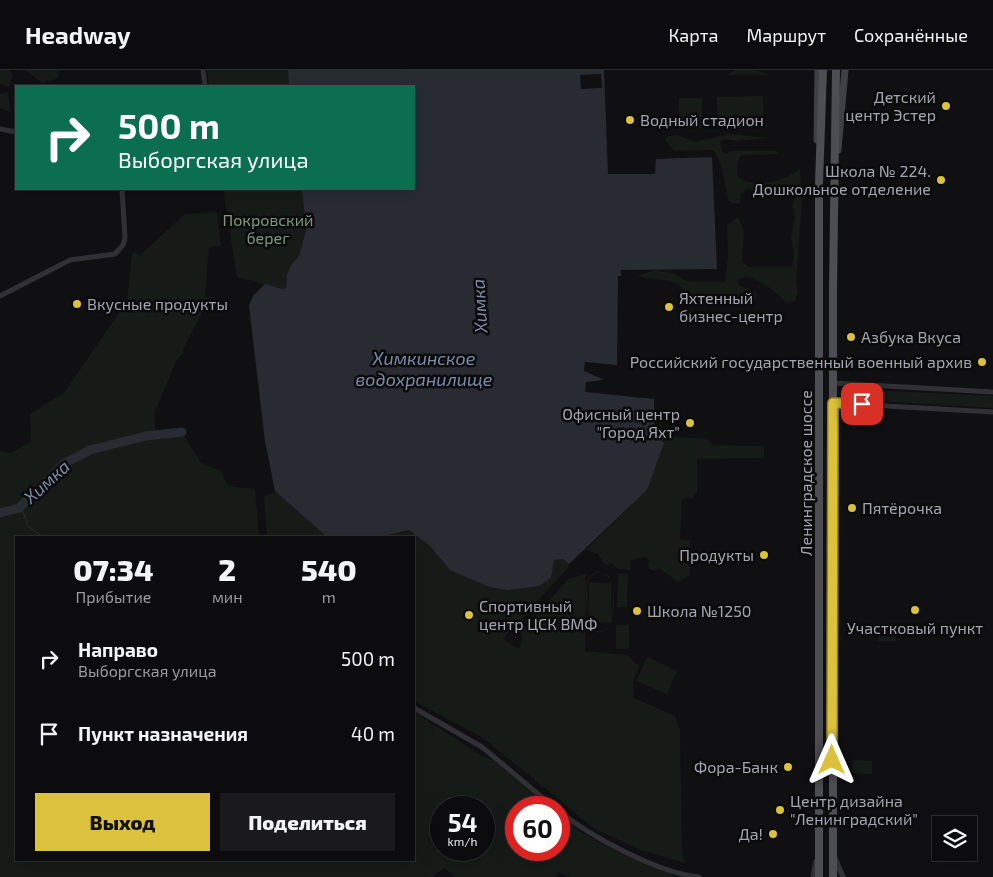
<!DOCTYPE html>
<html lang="ru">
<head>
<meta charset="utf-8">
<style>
	body { margin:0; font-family:"Exo 2",sans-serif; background:#1a191b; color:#f1f3f6; height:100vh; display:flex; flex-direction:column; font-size:19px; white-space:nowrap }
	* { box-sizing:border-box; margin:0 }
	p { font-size:16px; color:#9a9b9d }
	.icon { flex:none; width:28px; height:28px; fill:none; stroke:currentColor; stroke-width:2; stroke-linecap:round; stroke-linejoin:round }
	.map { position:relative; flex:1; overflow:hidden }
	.details { position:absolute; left:15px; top:466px; width:400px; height:325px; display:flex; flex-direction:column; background:#0c0b0d; border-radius:0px; box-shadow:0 5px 20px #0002,0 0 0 1px #2c2b2e }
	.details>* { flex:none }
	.guide { position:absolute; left:15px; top:15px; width:400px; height:105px; border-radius:0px; box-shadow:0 5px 20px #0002,0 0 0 1px #2c2b2e; background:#0b6e4f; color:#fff; overflow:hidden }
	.tools { position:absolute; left:932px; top:746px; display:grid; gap:10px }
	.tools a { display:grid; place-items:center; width:45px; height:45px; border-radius:0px; background:#0c0b0d; box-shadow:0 5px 20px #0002,0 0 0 1px #2c2b2e; font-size:25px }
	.speed { position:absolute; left:430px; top:726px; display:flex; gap:10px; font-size:25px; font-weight:700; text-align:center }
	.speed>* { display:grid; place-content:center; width:65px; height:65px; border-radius:50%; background:#0c0b0d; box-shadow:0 5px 20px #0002,0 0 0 1px #2c2b2e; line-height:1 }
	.speed small { font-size:12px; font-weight:400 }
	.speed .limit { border:8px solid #d22; background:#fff; color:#111 }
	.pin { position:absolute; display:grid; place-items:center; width:42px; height:42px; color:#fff; margin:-21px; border-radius:10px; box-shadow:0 2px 8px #0006 }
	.me { position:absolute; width:55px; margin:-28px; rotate:0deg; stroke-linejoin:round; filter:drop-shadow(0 0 4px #0008) }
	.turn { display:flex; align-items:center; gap:18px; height:105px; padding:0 20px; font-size:22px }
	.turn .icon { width:65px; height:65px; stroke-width:2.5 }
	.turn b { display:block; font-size:35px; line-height:42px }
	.eta { display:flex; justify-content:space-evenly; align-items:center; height:85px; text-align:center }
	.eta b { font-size:30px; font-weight:800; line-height:35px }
	.button { display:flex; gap:10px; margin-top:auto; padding:10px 20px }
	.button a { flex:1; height:58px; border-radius:0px; background:#dcc23c; color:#111; font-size:20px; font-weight:800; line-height:58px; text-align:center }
	.button a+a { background:#1a191b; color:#f1f3f6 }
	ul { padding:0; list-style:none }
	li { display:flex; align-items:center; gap:15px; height:75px; padding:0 20px }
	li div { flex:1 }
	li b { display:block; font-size:19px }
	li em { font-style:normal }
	header { display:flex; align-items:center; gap:30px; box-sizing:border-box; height:70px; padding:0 25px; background:#0c0b0d; border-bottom:1px solid #2c2b2e }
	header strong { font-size:24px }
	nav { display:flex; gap:28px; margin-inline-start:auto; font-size:18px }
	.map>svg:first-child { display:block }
	.green { fill:#161b18; fill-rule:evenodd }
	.water { fill:#282c32 }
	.pier { fill:#100f11 }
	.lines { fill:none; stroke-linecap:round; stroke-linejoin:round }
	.stream { stroke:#282c32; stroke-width:1 }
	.river { stroke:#282c32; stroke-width:9 }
	.minor { stroke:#313135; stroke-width:5 }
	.tertiary { stroke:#313135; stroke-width:5.5 }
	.secondary { stroke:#3f4045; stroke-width:7 }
	.primary { stroke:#4d4e54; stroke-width:8 }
	.route-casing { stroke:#8f7e27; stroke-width:12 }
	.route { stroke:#dcc23c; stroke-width:9 }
	.poi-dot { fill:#dcc23c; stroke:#0b0b0c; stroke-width:2 }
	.labels { text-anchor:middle; stroke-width:5; stroke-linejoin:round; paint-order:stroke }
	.poi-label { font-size:16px; fill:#a2a4b0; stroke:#0b0b0c; text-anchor:start }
	.park-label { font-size:16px; fill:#7b9982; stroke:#0b0b0c }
	.street-label { font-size:16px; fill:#a2a4b0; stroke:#0b0b0c }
	.water-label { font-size:18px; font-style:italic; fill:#7c8ca8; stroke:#0b0b0c }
</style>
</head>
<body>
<header>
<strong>Headway</strong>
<nav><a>Карта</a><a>Маршрут</a><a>Сохранённые</a></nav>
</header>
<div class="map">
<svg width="993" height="807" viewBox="0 0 993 807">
	<rect width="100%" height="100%" fill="#100f11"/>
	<g class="green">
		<polygon points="0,0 8,0 13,5 9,17 0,14"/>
		<polygon points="25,0 60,0 58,8 42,13"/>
		<polygon points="207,0 288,0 289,16 209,16"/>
		<polygon points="735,0 756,0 770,5 726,5"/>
		<polygon points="8,22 11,43 0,38 0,24"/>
		<polygon points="763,26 764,57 717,58 717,27"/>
		<rect x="679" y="28" width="23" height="30"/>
		<path d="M 730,64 L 770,68 L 737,71 L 723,69 L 720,73 L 723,83 L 727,84 L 730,81 L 777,81 L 777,84 C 768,85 745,84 740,86 L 737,96 L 737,106 C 751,119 788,112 800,98 L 802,132 L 796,212 L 798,222 L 795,231 L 786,233 C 777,223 751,200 738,210 L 739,215 L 757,223 L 755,232 L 745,234 L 732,230 L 717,234 L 687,235 L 683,232 L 682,218 L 674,212 L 637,206 L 654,200 L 674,203 L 686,211 L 725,212 L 728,188 L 727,155 L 738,147 L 744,161 L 742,191 L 749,197 L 792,197 L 794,183 L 791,169 L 795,146 L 792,137 L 795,128 L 791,119 L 748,119 L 741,124 L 740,134 L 729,132 C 726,120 721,85 712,80 L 674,81 L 665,70 L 667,66 L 677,65 L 695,72 Z"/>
		<polygon points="223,119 302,119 306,160 299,186 291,195 287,205 286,218 282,219 237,207"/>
		<path d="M 217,142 L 221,176 L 209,177 L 205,226 L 210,228 L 183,279 L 184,283 L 177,289 L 154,344 L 156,365 L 182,362 L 201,393 L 221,401 L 228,416 L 255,419 L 259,467 L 16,468 L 16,790 L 414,790 L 414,642 L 482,686 L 493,690 L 549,737 L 516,738 L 516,780 L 559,780 L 559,745 C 594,775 636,790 679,807 L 569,807 L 558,802 L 556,807 L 454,807 L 445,798 L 431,807 L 0,807 L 0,446 L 13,444 L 13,437 L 0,439 L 0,381 L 11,383 L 31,371 L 30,344 L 64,323 L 127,231 L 132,184 L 135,182 L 139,186 L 185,144 ZM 441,738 L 484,738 L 484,780 L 441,780 Z"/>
		<polygon points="845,319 993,326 993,338 845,329 839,324"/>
		<polygon points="654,365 707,369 713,375 764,376 764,388 697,389 697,422 693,428 682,429 680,469 690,470 690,505 678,512 659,498 655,501 649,499 647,495 650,491 646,487 631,490 630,500 618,499 612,494 605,495 598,484 586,480 647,420"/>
		<polygon points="275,421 327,467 267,467 264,427"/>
		<polygon points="409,460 430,476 450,500 489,517 507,520 539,515 551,508 554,490 563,489 569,494 568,498 503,569 519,579 523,569 520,563 568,509 586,504 585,581 627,585 639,596 633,612 634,628 675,646 680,660 682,783 685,793 638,779 595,759 483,668 414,631 414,468 381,468"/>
		<path d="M 598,501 L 608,505 C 617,516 619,575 592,560 C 586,553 584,517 588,509 C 590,504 594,503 598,501 ZM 600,502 C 618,506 612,536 612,551 L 611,513 L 589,513 L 589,552 L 611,553 L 606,560 C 585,567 588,542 588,529 C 588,523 587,514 590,508 C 592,504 596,503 600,502 Z"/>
		<polygon points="618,504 628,504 627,537 617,537"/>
		<rect x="616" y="555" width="13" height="24"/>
		<rect x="878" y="557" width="18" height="14"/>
		<polygon points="647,587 677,601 667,624 636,611"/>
		<polygon points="853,690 872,691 872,704 852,703"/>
	</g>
	<polygon class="water" points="288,0 604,0 608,104 655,104 656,89 712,87 717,199 621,200 621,206 618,206 617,295 585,292 584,301 604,310 586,312 585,322 654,329 654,365 664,373 647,420 569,494 563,489 554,490 551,508 539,516 507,520 489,517 450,500 430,476 409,460 381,467 327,467 275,421 265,371 249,236 253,226 265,214 282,219 286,218 287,205 291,195 299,186 306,160 302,119 414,119 414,16 289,16"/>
	<polygon class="pier" points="601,4 602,18 581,19 580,5"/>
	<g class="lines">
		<polyline class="stream" points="19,438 23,441 28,456 44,468"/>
		<polyline class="river" points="0,443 19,438 65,393 90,380 146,366 182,362"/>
		<g class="minor">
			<polyline points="203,0 205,16"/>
			<polyline points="0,59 16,62"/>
			<polyline points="0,226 70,190 115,184 123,175 125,168 122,119"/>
			<polyline points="833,313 993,322"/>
			<polyline points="833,333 993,342"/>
			<polyline points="414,638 482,677 555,738"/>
			<path d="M 559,741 C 591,767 658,803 699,807"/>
			<polyline points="813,807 816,791"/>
		</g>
		<polyline class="tertiary" points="835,788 843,807"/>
		<g class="secondary">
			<polyline points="817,70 818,0"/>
			<polyline points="838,80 845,0"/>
		</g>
		<g class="primary">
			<polyline points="819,807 819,113 823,0"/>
			<polyline points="833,807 833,220 836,0"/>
		</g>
	</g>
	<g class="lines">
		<g class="route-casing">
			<polyline id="route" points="832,690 833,333 862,334"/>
		</g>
		<use href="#route" class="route"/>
	</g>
	<g class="poi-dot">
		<circle cx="946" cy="36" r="5"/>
		<circle cx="630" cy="50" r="5"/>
		<circle cx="941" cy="110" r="5"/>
		<circle cx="77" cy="234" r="5"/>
		<circle cx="669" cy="237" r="5"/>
		<circle cx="851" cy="267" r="5"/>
		<circle cx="982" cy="292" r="5"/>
		<circle cx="690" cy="353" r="5"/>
		<circle cx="852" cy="438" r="5"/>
		<circle cx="764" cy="485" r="5"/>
		<circle cx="915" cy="540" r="5"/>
		<circle cx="637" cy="541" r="5"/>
		<circle cx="469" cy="545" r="5"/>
		<circle cx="788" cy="697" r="5"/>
		<circle cx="780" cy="740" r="5"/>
		<circle cx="773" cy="764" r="5"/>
	</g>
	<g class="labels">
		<g class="poi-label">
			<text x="936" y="33" text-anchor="end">Детский<tspan x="936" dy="18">центр Эстер</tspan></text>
			<text x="640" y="56">Водный стадион</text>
			<text x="931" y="107" text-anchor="end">Школа № 224.<tspan x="931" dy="18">Дошкольное отделение</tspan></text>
			<text x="679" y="234">Яхтенный<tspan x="679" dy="18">бизнес-центр</tspan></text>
			<text x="87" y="240">Вкусные продукты</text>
			<text x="861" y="273">Азбука Вкуса</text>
			<text x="972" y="298" text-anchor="end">Российский государственный военный архив</text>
			<text x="680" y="350" text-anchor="end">Офисный центр<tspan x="680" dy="18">"Город Яхт"</tspan></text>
			<text x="862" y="444">Пятёрочка</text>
			<text x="754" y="491" text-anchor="end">Продукты</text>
			<text x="479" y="542">Спортивный<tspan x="479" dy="18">центр ЦСК ВМФ</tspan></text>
			<text x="647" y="547">Школа №1250</text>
			<text x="915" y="564" text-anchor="middle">Участковый пункт</text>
			<text x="778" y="703" text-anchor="end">Фора-Банк</text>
			<text x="790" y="737">Центр дизайна<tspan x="790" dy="18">"Ленинградский"</tspan></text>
			<text x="763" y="770" text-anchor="end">Да!</text>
		</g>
		<g class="park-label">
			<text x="268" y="156">Покровский<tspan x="268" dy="18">берег</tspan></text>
		</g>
		<g class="street-label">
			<text transform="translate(806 403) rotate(-90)" y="6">Ленинградское шоссе</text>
		</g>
		<g class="water-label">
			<text transform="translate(480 236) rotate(-93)" y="6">Химка</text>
			<text x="424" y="295">Химкинское<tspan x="424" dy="21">водохранилище</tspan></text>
			<text transform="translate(47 412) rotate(-42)" y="6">Химка</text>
		</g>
	</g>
</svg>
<div class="tools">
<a><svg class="icon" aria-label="layers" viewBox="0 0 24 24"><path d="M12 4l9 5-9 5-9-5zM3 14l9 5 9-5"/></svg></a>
</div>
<div class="speed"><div>54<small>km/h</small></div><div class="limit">60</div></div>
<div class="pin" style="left:862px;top:334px;background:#d93025"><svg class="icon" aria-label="arrive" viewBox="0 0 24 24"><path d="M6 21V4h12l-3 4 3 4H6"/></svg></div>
<svg class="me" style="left:832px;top:690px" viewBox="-20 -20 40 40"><path d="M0-17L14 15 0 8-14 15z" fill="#dcc23c" stroke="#fff" stroke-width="4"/></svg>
<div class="guide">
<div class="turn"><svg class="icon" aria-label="right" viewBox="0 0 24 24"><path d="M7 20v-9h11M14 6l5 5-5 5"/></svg><div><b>500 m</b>Выборгская улица</div></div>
</div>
<section class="details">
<div class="eta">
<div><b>07:34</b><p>Прибытие</p></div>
<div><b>2</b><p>мин</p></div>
<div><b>540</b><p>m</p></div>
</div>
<ul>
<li><svg class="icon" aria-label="right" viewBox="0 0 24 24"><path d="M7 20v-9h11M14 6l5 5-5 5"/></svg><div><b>Направо</b><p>Выборгская улица</p></div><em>500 m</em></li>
<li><svg class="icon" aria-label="arrive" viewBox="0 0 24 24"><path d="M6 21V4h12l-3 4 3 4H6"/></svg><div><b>Пункт назначения</b></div><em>40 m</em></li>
</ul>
<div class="button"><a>Выход</a><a>Поделиться</a></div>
</section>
</div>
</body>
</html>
